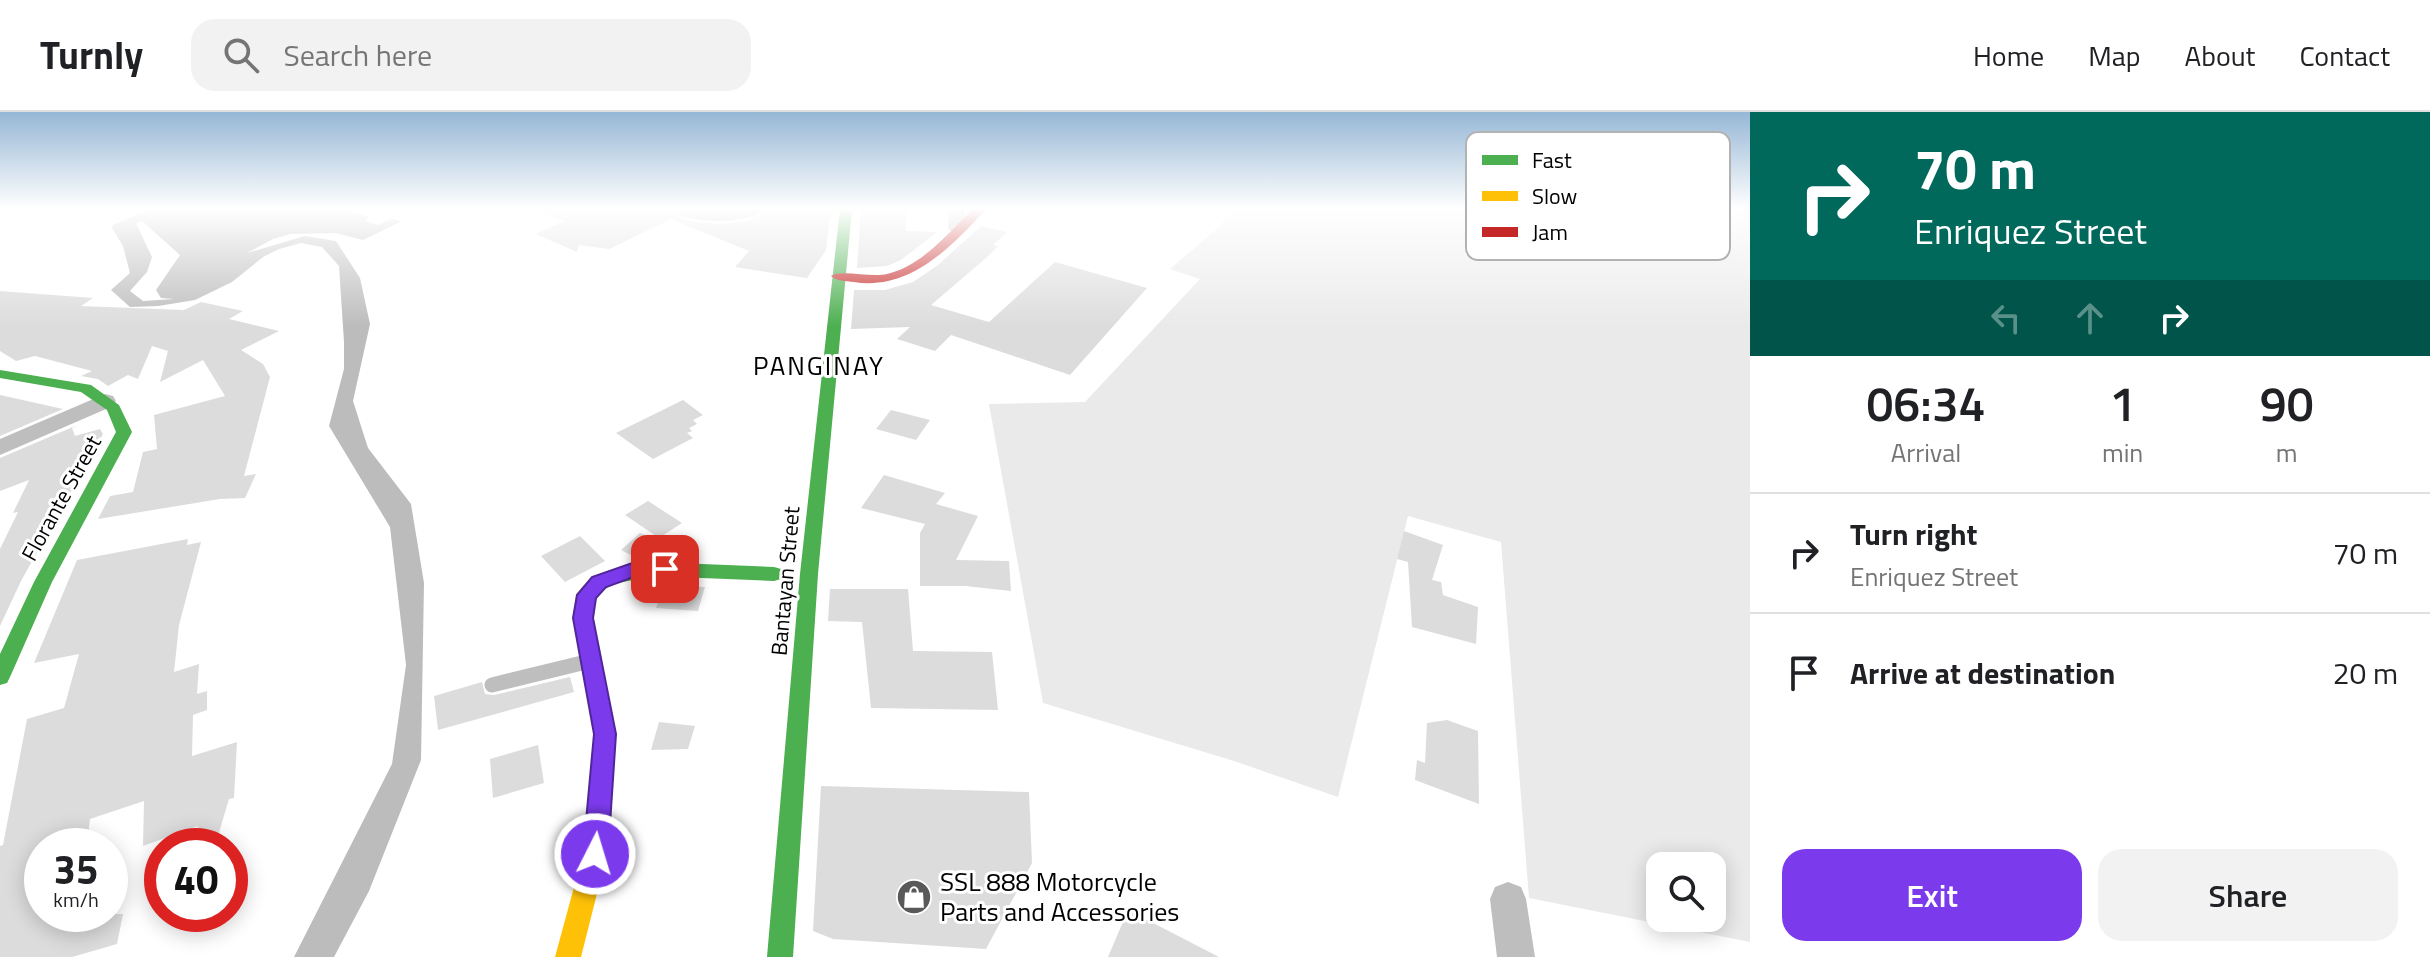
<!DOCTYPE html>
<html lang="en">
<head>
<meta charset="utf-8">
<style>
	body { margin:0; font-family:"Titillium Web",sans-serif; background:#f2f2f2; color:#202124; height:100vh; display:flex; flex-direction:column; font-size:30px; white-space:nowrap }
	* { box-sizing:border-box; margin:0 }
	p { font-size:26px; color:#757577 }
	.icon { flex:none; width:44px; height:44px; fill:none; stroke:currentColor; stroke-width:2; stroke-linecap:round; stroke-linejoin:round }
	.map { position:relative; flex:1; overflow:hidden }
	.sheet { display:flex; flex-direction:column; background:#fff; width:680px }
	.sheet>* { flex:none }
	.banner { background:#00695c; color:#fff; overflow:hidden }
	.tools { position:absolute; left:1646px; top:740px; display:grid; gap:16px }
	.tools a { display:grid; place-items:center; width:80px; height:80px; border-radius:16px; background:#fff; box-shadow:0 4px 20px #0003; font-size:40px }
	.speed { position:absolute; left:24px; top:716px; display:flex; gap:16px; font-size:40px; font-weight:700; text-align:center }
	.speed>* { display:grid; place-content:center; width:104px; height:104px; border-radius:50%; background:#fff; box-shadow:0 4px 20px #0003; line-height:1 }
	.speed small { font-size:20px; font-weight:400 }
	.speed .limit { border:12px solid #d22; background:#fff; color:#111 }
	.pin { position:absolute; display:grid; place-items:center; width:68px; height:68px; color:#fff; margin:-34px; border-radius:16px; box-shadow:0 4px 12px #0006 }
	.me { position:absolute; width:88px; margin:-44px; rotate:5deg; stroke-linejoin:round; filter:drop-shadow(0 0 6px #0008) }
	.turn { display:flex; align-items:center; gap:28px; height:168px; padding:0 32px; font-size:36px }
	.turn .icon { width:104px; height:104px; stroke-width:2.5 }
	.turn b { display:block; font-size:56px; line-height:68px }
	.lanes { display:flex; align-items:center; height:76px; padding:0 32px; background:#0003; justify-content:center; gap:40px; direction:ltr }
	.lanes .off { opacity:.35 }
	.eta { display:flex; justify-content:space-evenly; align-items:center; height:136px; text-align:center }
	.eta b { font-size:48px; font-weight:600; line-height:56px }
	.primary-button { display:flex; gap:16px; margin-top:auto; padding:16px 32px }
	.primary-button a { flex:1; height:92px; border-radius:24px; background:#7c3aed; color:#fff; font-size:32px; font-weight:600; line-height:92px; text-align:center }
	.primary-button a+a { background:#f2f2f2; color:#202124 }
	ul { padding:0; list-style:none }
	li { display:flex; align-items:center; gap:24px; height:120px; padding:0 32px; border-top:2px solid #e0e0e0 }
	li div { flex:1 }
	li b { display:block; font-size:30px }
	li em { font-style:normal }
	header { display:flex; align-items:center; gap:48px; box-sizing:border-box; height:112px; padding:0 40px; background:#fff; border-bottom:2px solid #e0e0e0 }
	header strong { font-size:38px }
	nav { display:flex; gap:44px; margin-inline-start:auto; font-size:28px }
	.search { width:560px; height:72px; background:#f2f2f2; display:flex; align-items:center; gap:20px; box-sizing:border-box; padding:0 28px; border-radius:24px; color:#757577; font-size:30px }
	main { display:flex; flex:1; min-height:0 }
	.map>svg:first-child { display:block }
	.green { fill:#eaeaea; fill-rule:evenodd }
	.water { fill:#bcbcbc; fill-rule:evenodd }
	.building { fill:#dcdcdc }
	.lines { fill:none; stroke-linecap:round; stroke-linejoin:round }
	.lane { stroke:#bebebe; stroke-width:15 }
	.street { fill:#bebebe; fill-rule:evenodd }
	.fast { fill:#4caf50; fill-rule:evenodd }
	.slow { fill:#ffc107; fill-rule:evenodd }
	.jam { fill:#c62828; fill-rule:evenodd }
	.route { fill:#7c3aed; stroke:#51269a; stroke-width:2 }
	.labels { text-anchor:middle; stroke-width:6; stroke-linejoin:round; paint-order:stroke }
	.street-label { font-size:22px; fill:#000; stroke:#fff }
	.quarter-label { font-size:26px; letter-spacing:2px; fill:#000; stroke:#fff }
	.near-poi-label { font-size:26px; fill:#000; stroke:#fff; text-anchor:start }
	.key { fill:#fff; stroke:#b2b2b2; stroke-width:2 }
	.key-label { font-size:22px; fill:#000 }
</style>
</head>
<body>
<header>
<strong>Turnly</strong>
<div class="search"><svg class="icon" aria-label="search" viewBox="0 0 24 24"><circle cx="10" cy="10" r="6"/><path d="M15 15l6 6"/></svg>Search here</div>
<nav><a>Home</a><a>Map</a><a>About</a><a>Contact</a></nav>
</header>
<main>
<div class="map">
<svg width="1750" height="845" viewBox="0 0 1750 845">
	<rect width="100%" height="100%" fill="#fff"/>
	<path class="green" d="M 1233,97 L 1750,97 L 1750,830 L 1529,786 L 1501,430 L 1408,404 L 1338,685 L 1234,649 L 1043,591 L 989,292 L 1085,290 L 1200,167 L 1170,157 L 1219,115 ZM 1660,754 L 1712,754 L 1712,806 L 1660,806 Z"/>
	<path class="water" d="M 149,97 L 166,97 L 144,108 L 169,97 L 343,97 L 369,105 L 365,109 L 378,113 L 390,107 L 402,109 L 363,128 L 335,121 L 290,122 L 273,127 L 247,141 L 305,124 L 336,129 L 360,166 L 370,212 L 353,289 L 368,336 L 411,392 L 424,471 L 421,648 L 369,779 L 334,845 L 294,845 L 392,652 L 406,553 L 390,415 L 329,314 L 344,257 L 344,230 L 339,154 L 322,135 L 301,131 L 279,137 L 263,145 L 232,170 L 195,188 L 158,194 L 130,195 L 111,178 L 130,161 L 123,134 L 111,114 ZM 142,109 L 180,143 L 156,178 L 161,186 L 174,187 L 143,189 L 130,179 L 147,160 L 152,145 L 136,111 Z"/>
	<g class="building">
		<polygon points="535,97 666,97 688,109 718,112 748,109 770,97 831,97 826,138 807,166 735,155 749,139 671,107 609,137 579,133 577,140 536,122 564,109"/>
		<polygon points="861,97 906,97 906,119 937,120 901,148 887,154 857,156"/>
		<polygon points="981,114 1007,120 993,133 998,134 986,146 931,193 989,210 1055,150 1147,176 1070,263 951,223 935,239 897,227 910,215 851,217 854,178 885,178 913,170 938,153"/>
		<polygon points="0,179 93,186 81,194 184,198 201,190 243,199 229,207 279,219 241,238 263,252 270,265 244,364 256,362 245,386 220,387 98,407 110,384 133,380 143,340 157,337 154,303 225,284 203,248 160,270 168,239 152,234 138,267 128,263 108,274 98,267 81,264 92,259 35,244 16,249 0,239"/>
		<polygon points="0,283 63,297 0,324"/>
		<polygon points="683,288 703,303 693,308 697,312 689,316 692,319 687,321 693,326 653,347 616,321"/>
		<polygon points="891,298 930,308 916,328 876,317"/>
		<polygon points="80,312 72,316 75,324 100,317 103,322 21,469 0,514 0,437 18,400 13,401 29,368 0,379 0,346"/>
		<polygon points="884,363 945,381 936,392 978,404 956,448 1009,449 1011,479 965,474 920,474 920,421 925,412 861,396"/>
		<polygon points="648,389 682,411 659,426 625,403"/>
		<polygon points="1404,419 1443,433 1432,468 1441,470 1443,483 1478,495 1476,532 1412,515 1408,450 1397,447"/>
		<polygon points="640,421 668,434 661,441 633,444 621,438"/>
		<polygon points="580,424 605,449 565,470 541,444"/>
		<polygon points="188,427 187,433 201,430 179,513 174,560 199,552 197,582 207,579 207,598 193,603 192,644 237,630 234,686 229,687 215,734 191,734 198,714 143,734 144,689 90,707 87,734 42,734 42,802 123,802 117,832 72,845 0,845 0,734 3,733 27,607 64,596 79,542 34,551 77,448"/>
		<polygon points="664,473 705,475 698,499 656,496"/>
		<polygon points="830,477 908,477 913,539 992,540 998,598 871,596 862,510 828,509"/>
		<polygon points="570,565 574,580 438,618 434,584 482,570 485,582 494,583"/>
		<polygon points="1447,608 1478,619 1479,692 1415,668 1417,648 1425,651 1427,611"/>
		<polygon points="659,610 695,614 688,637 651,638"/>
		<polygon points="538,633 544,671 493,686 490,647"/>
		<polygon points="821,674 1029,680 1032,751 986,837 833,827 813,819"/>
		<polygon points="1128,798 1219,845 1108,845"/>
	</g>
	<g class="lines">
		<polyline class="lane" points="492,573 586,550"/>
		<g class="street">
			<path d="M 669,97 L 767,97 C 749,113 687,113 669,97 Z"/>
			<polygon points="949,97 965,97 963,121 957,122 948,117"/>
			<polygon points="105,282 113,284 116,289 113,294 0,343 0,327"/>
			<polygon points="1508,770 1521,775 1526,787 1535,845 1497,845 1490,787 1495,775"/>
		</g>
		<g class="fast">
			<polygon points="840,97 852,97 818,462 793,845 767,845 800,462"/>
			<polygon points="0,258 91,273 119,293 132,320 52,470 10,565 7,571 0,573 0,542 34,470 116,320 107,298 81,280 0,266"/>
			<polygon points="652,450 774,455 781,457 783,462 781,467 774,469 652,464 614,472 591,485 584,483 581,478 600,462"/>
		</g>
		<polygon class="slow" points="591,471 598,473 601,478 595,485 593,506 616,622 607,742 581,845 555,845 583,742 594,622 573,506 576,483 584,473"/>
		<path class="jam" d="M 973,97 L 986,97 C 952,135 909,179 854,170 C 845,169 837,169 831,164 C 841,157 871,166 887,162 C 922,154 948,121 973,97 Z"/>
	</g>
	<linearGradient id="sky" x2="0" y2="1"><stop stop-color="#96b7d6"/><stop offset="0.45" stop-color="#fff"/><stop offset="1" stop-color="#fff" stop-opacity="0"/></linearGradient>
	<rect width="1750" height="215" fill="url(#sky)"/>
	<polygon class="route" points="638,449 665,450 674,457 665,464 639,463 606,475 596,486 593,506 616,622 608,742 604,750 595,754 587,750 583,742 594,622 573,506 577,483 592,465"/>
	<defs>
		<g id="shop-disc" transform="scale(1.8)"><circle r="9.5" fill="#595959" stroke="#fff"/><path d="M-5-2.5h2.3a2.7 3.5 0 0 1 5.4 0H5L5.5 6h-11ZM-1.5-2.5h3a1.5 2.3 0 0 0-3 0Z" fill="#fff"/></g>
	</defs>
	<g fill-rule="evenodd">
		<use href="#shop-disc" x="914" y="785"/>
	</g>
	<g class="labels">
		<g class="street-label">
			<text transform="translate(61 386) rotate(-61)" y="8">Florante Street</text>
			<text transform="translate(785 469) rotate(-85)" y="8">Bantayan Street</text>
		</g>
		<g class="quarter-label">
			<text x="819" y="263">PANGINAY</text>
		</g>
		<g class="near-poi-label">
			<text x="940" y="779">SSL 888 Motorcycle<tspan x="940" dy="30">Parts and Accessories</tspan></text>
		</g>
	</g>
	<rect x="1466" y="20" width="264" height="128" rx="12" class="key"/>
	<rect x="1482" y="43" width="36" height="10" fill="#4caf50"/>
	<rect x="1482" y="79" width="36" height="10" fill="#ffc107"/>
	<rect x="1482" y="115" width="36" height="10" fill="#c62828"/>
	<g class="key-label">
		<text x="1532" y="56">Fast</text>
		<text x="1532" y="92">Slow</text>
		<text x="1532" y="128">Jam</text>
	</g>
</svg>
<div class="tools">
<a><svg class="icon" aria-label="search" viewBox="0 0 24 24"><circle cx="10" cy="10" r="6"/><path d="M15 15l6 6"/></svg></a>
</div>
<div class="speed"><div>35<small>km/h</small></div><div class="limit">40</div></div>
<div class="pin" style="left:665px;top:457px;background:#d93025"><svg class="icon" aria-label="arrive" viewBox="0 0 24 24"><path d="M6 21V4h12l-3 4 3 4H6"/></svg></div>
<svg class="me" style="left:595px;top:742px" viewBox="-20 -20 40 40"><circle r="17" fill="#7c3aed" stroke="#fff" stroke-width="3"/><path d="M0-11L8 9 0 5-8 9z" fill="#fff"/></svg>
</div>
<section class="sheet">
<div class="banner">
<div class="turn"><svg class="icon" aria-label="right" viewBox="0 0 24 24"><path d="M7 20v-9h11M14 6l5 5-5 5"/></svg><div><b>70 m</b>Enriquez Street</div></div>
<div class="lanes"><svg class="icon off" aria-label="left" viewBox="0 0 24 24"><path d="M17 20v-9H6M10 6l-5 5 5 5"/></svg><svg class="icon off" aria-label="ahead" viewBox="0 0 24 24"><path d="M12 20V5M6 11l6-6 6 6"/></svg><svg class="icon" aria-label="right" viewBox="0 0 24 24"><path d="M7 20v-9h11M14 6l5 5-5 5"/></svg></div>
</div>
<div class="eta">
<div><b>06:34</b><p>Arrival</p></div>
<div><b>1</b><p>min</p></div>
<div><b>90</b><p>m</p></div>
</div>
<ul>
<li><svg class="icon" aria-label="right" viewBox="0 0 24 24"><path d="M7 20v-9h11M14 6l5 5-5 5"/></svg><div><b>Turn right</b><p>Enriquez Street</p></div><em>70 m</em></li>
<li><svg class="icon" aria-label="arrive" viewBox="0 0 24 24"><path d="M6 21V4h12l-3 4 3 4H6"/></svg><div><b>Arrive at destination</b></div><em>20 m</em></li>
</ul>
<div class="primary-button"><a>Exit</a><a>Share</a></div>
</section>
</main>
</body>
</html>
